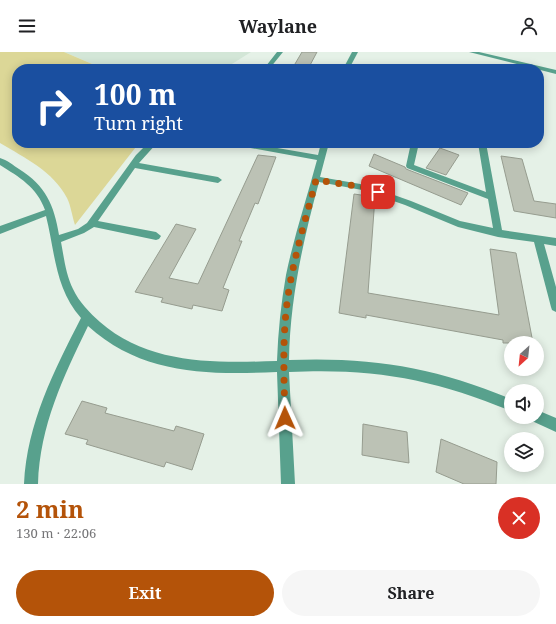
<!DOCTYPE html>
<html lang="en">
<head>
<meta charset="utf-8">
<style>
	body { margin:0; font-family:"Noto Serif",serif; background:#f6f6f6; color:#202124; height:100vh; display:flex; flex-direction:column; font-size:15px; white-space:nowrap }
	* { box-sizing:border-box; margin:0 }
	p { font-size:13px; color:#757577 }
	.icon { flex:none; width:22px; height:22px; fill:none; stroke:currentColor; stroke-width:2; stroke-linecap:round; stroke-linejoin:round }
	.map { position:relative; height:432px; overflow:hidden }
	.details { display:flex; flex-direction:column; background:#fff; flex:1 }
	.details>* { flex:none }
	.guide { position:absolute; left:12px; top:12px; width:532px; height:84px; border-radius:16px; box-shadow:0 2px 10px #0003; background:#1a4fa0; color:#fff; overflow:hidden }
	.needle { width:26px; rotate:207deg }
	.tools { position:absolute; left:504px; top:284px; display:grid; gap:8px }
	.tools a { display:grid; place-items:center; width:40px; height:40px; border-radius:50%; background:#fff; box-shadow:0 2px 10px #0003; font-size:20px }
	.pin { position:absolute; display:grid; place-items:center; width:34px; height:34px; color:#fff; margin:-17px; border-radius:8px; box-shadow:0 2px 6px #0006 }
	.me { position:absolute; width:44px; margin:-22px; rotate:359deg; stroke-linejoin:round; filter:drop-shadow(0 0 3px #0008) }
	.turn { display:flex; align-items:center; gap:14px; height:84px; padding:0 16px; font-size:18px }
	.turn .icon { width:52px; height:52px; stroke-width:2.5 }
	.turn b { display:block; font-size:28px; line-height:34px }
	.round { display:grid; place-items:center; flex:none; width:42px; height:42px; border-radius:21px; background:#f6f6f6 }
	.head { display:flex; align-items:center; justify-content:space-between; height:68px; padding:0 16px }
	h1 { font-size:24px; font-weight:700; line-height:30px; color:#b45309 }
	.cta { display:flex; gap:8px; margin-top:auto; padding:8px 16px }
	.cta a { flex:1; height:46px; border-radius:24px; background:#b45309; color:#fff; font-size:16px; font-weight:700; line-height:46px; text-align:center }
	.cta a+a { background:#f6f6f6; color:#202124 }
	header { display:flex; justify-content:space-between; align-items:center; height:52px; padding:0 16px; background:#fff; font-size:18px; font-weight:700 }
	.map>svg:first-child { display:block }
	.built { fill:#d3e6d7 }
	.green { fill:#dcd797 }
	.building { fill:#bcc2b5; stroke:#969c8f }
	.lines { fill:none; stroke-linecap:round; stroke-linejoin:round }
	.minor { fill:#58a18d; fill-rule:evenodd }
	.route { stroke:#b45309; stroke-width:7; stroke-dasharray:0 12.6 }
</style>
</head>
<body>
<header><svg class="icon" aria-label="menu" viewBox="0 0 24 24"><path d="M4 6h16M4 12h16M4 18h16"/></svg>Waylane<svg class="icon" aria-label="person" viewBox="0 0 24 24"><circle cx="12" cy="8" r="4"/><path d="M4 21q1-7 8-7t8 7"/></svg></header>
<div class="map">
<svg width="556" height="432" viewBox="0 0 556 432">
	<rect width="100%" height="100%" fill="#e5f1e7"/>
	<polygon class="built" points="64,0 251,0 224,17 104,17"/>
	<path class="green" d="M 0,0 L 64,0 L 104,17 L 17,17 L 17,91 L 139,91 L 75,173 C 72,164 71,154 67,146 C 53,119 25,106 0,91 Z"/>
	<g class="building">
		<polygon points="302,0 317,0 308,17 292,17"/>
		<polygon points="440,96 459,103 446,123 426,116"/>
		<polygon points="374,102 405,115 406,117 468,141 461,153 369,114"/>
		<polygon points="258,103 276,105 258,152 255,151 239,189 242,189 223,236 229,238 222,259 193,253 192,257 161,250 163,246 135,240 176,172 196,177 169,226 198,232"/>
		<polygon points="501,104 522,107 534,149 556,152 556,166 514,159"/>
		<polygon points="354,142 375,145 368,241 499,263 490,197 516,201 533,291 503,291 503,288 366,263 366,266 339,261"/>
		<polygon points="82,349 107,356 105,361 174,379 176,374 204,382 192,418 166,410 164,415 86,392 88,388 65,382"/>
		<polygon points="363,372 407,380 409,411 362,403"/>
		<polygon points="441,387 497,410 496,432 464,432 436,420"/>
	</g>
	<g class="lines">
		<g class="minor">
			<polygon points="277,0 283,0 270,16 257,17 266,14"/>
			<polygon points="352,0 358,0 349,17 343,17"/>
			<polygon points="469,0 479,0 556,18 556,22"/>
			<path d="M 148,91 L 157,91 L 139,111 L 218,125 L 222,128 L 218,131 L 135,116 L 98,169 L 156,180 L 161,184 L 159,187 L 156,188 L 94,175 L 84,181 L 61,190 C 64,206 66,223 73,237 C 79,250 90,261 100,270 C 149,313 216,311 277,309 C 278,280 281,251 286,223 C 294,184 307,146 317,108 L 234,93 L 230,91 L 248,91 L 318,103 L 321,91 L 329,91 L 320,125 L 366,133 L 411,149 L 460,169 L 493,176 L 488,147 L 407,116 L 406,114 L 411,91 L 419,91 L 414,113 L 486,140 L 478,91 L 486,91 L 502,178 L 556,186 L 556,194 L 544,192 L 556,235 L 556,260 L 552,258 L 551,255 L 534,190 L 498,185 L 458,175 L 405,153 L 362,138 L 319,130 C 303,189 290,247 289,308 C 373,305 433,315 511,347 L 511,359 C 433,327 374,316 289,320 L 295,432 L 281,432 L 277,320 C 208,323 142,323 88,274 C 63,326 40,373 38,432 L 24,432 C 27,371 54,319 81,266 C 55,237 55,200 46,164 L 0,182 L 0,174 L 45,158 C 37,135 19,125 0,113 L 0,106 C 7,108 13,113 19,117 C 46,134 54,153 59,183 L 78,177 L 87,171 L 136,103 Z"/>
			<polygon points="537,358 556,366 556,380 532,369 531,365 537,365"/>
		</g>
	</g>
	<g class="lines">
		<path class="route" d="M 285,366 C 284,325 282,284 288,244 C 294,204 306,166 316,128 L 363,135 L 378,140"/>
	</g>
</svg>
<div class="tools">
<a><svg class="needle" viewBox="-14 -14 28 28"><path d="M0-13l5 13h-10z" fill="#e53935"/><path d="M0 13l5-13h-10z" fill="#757577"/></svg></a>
<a><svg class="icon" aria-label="sound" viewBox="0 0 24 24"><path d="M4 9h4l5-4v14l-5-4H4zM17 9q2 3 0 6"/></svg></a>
<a><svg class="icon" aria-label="layers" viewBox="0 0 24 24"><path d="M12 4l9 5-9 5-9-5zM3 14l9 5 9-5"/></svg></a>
</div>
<div class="pin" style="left:378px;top:140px;background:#d93025"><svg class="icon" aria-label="arrive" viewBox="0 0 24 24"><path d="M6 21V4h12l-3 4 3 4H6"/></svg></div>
<svg class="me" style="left:285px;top:366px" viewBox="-20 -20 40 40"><path d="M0-17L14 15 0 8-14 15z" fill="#b45309" stroke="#fff" stroke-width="4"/></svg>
<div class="guide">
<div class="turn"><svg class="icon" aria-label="right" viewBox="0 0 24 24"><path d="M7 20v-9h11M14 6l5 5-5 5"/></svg><div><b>100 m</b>Turn right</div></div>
</div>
</div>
<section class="details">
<div class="head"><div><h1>2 min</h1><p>130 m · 22:06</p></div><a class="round" style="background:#d93025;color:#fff"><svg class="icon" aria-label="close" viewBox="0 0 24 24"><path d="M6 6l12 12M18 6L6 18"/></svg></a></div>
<div class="cta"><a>Exit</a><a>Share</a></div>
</section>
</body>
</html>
